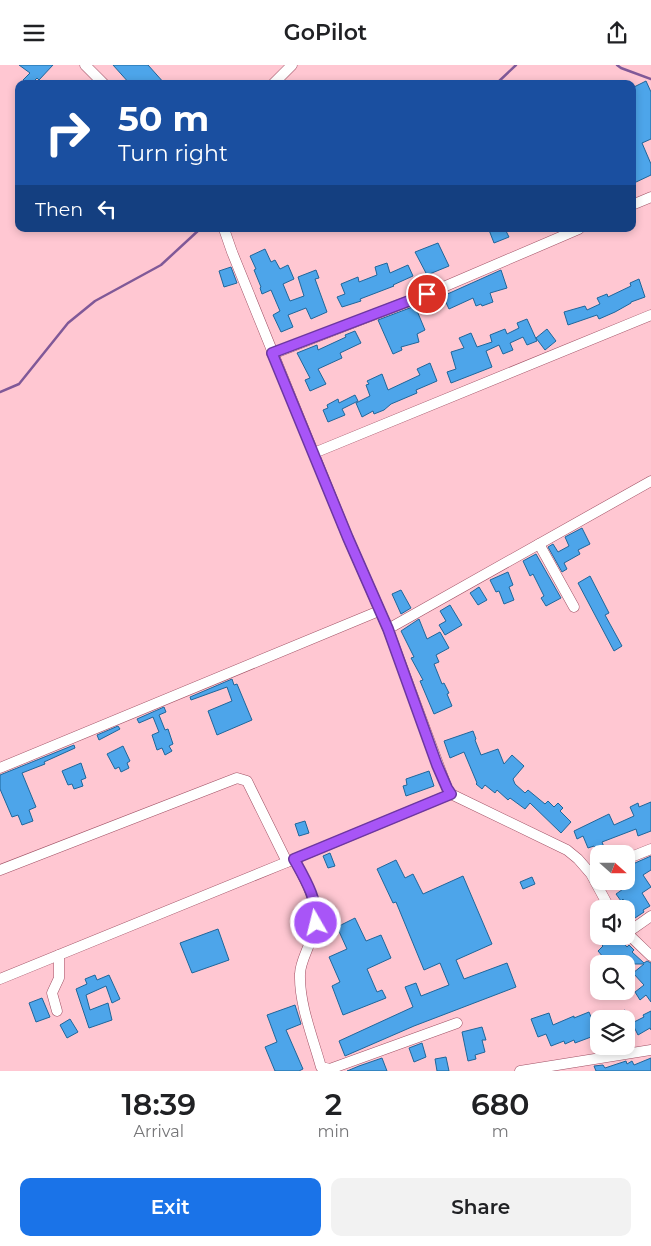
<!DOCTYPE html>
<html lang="en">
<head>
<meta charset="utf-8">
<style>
	body { margin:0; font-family:Montserrat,sans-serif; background:#f2f2f2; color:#202124; height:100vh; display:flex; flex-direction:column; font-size:19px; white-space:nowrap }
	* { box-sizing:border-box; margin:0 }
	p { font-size:16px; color:#757577 }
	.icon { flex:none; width:28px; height:28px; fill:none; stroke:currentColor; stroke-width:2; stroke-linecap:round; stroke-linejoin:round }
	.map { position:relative; height:1006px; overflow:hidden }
	.side { display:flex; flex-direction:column; background:#fff; flex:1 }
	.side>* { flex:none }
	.top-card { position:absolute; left:15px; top:15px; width:621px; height:152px; border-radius:10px; box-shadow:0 2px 8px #0003; background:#1a4fa0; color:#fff; overflow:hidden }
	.needle { width:32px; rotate:111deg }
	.fabs { position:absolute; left:590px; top:780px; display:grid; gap:10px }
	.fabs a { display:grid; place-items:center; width:45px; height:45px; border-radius:10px; background:#fff; box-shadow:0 2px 8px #0003; font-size:25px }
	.pin { position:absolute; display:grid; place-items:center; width:42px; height:42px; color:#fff; margin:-21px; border:2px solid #fff; border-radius:50%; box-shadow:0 1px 5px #0007 }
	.me { position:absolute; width:55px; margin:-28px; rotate:352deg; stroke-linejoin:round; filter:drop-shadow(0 0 4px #0008) }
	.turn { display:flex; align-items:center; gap:18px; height:105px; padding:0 20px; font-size:22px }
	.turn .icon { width:65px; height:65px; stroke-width:2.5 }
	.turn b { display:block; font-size:35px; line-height:42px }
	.then { display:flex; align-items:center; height:48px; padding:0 20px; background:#0003; gap:10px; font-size:19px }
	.eta { display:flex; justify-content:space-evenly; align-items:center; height:85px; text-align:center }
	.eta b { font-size:30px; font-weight:600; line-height:35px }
	.action { display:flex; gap:10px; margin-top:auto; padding:10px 20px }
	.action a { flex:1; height:58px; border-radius:10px; background:#1a73e8; color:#fff; font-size:20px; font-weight:600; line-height:58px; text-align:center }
	.action a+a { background:#f2f2f2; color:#202124 }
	header { display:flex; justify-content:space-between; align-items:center; height:65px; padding:0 20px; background:#fff; font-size:22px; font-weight:600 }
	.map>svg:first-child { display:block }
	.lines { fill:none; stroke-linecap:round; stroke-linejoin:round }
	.stream { stroke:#805998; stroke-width:2.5 }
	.building { fill:#4da5ea; stroke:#1f669a }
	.minor-casing { stroke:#a05064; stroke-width:11 }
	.minor { stroke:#fff; stroke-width:10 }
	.route-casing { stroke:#6d37a1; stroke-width:12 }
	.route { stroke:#a855f7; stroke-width:9 }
</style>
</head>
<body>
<header><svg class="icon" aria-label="menu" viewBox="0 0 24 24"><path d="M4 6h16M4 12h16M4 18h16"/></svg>GoPilot<svg class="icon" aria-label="share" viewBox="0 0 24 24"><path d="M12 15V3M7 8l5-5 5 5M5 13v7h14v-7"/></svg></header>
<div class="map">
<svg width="651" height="1006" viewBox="0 0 651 1006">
	<rect width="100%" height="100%" fill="#ffc7d2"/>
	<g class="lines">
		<g class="stream">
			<polyline points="617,0 621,3 651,14"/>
			<polyline points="496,19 516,0"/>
			<polyline points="0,327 19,319 68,258 95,236 161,200 200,164"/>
		</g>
	</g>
	<g class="building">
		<polygon points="19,0 53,0 39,15 37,13 31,19 26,19 23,15 30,8"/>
		<polygon points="113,0 148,0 165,19 130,19"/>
		<polygon points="646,16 651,27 651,74 642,78 651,99 651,110 634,118 632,114 632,23"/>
		<polygon points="493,164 505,164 509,172 494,178 489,165"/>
		<polygon points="438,178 449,201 427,210 415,187"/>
		<polygon points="265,184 271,197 275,195 280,204 288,200 294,214 283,219 290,236 304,231 298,212 316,205 319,213 315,214 327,247 311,254 306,243 288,250 293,262 281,267 273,250 280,246 271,225 262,229 260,223 261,222 254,205 256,204 250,191"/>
		<polygon points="387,198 390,208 408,200 413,211 393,220 394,221 360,234 361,236 342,242 337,232 345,229 341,219 358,212 359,217 377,210 375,202"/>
		<polygon points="231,202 237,218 224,222 219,206"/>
		<polygon points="501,205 507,223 490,228 493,237 482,241 481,239 476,241 473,233 449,244 443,231"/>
		<polygon points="639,214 645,232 631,237 631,238 615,247 599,254 597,250 568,260 564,247 585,241 587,245 600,239 597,233 607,229 608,232 631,221 630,218"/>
		<polygon points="415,241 425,265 417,269 419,277 401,282 402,285 393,289 378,255"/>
		<polygon points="527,254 537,276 527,280 523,272 510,278 513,285 503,289 499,280 486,286 492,302 451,318 447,307 456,304 451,287 464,283 459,273 471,268 477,282 492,277 490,270 505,264 507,269 519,263 517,258"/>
		<polygon points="547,264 556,276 545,285 536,273"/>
		<polygon points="355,266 361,278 340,288 342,293 318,304 326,319 310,326 305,315 310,313 297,288 317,280 318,285 346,272 345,270"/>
		<polygon points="430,298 437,316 416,325 417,328 391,339 384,345 374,349 373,346 362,352 356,338 370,331 366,320 369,319 367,316 382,309 388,325 420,310 417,304"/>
		<polygon points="355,330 358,336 342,344 345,350 328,357 323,345 328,343 327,340 338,334 339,338"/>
		<polygon points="582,463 590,479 578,485 580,489 564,498 567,504 562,507 548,482 553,479 558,487 569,481 565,472"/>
		<polygon points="536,489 561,533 546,541 541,533 544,531 533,509 530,511 523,496"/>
		<polygon points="508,507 513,520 509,522 514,535 504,539 499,526 496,527 490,515"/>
		<polygon points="590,511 609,548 605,550 622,581 614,586 578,518"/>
		<polygon points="479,522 487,535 478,540 470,528"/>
		<polygon points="401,525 411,543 401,549 392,529"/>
		<polygon points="450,540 462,560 445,570 439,560 446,556 440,546"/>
		<polygon points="419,554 427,574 440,567 449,583 436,590 439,597 434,599 442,619 444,618 449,628 447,629 452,641 434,649 420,616 423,615 411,593 414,592 401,566"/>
		<polygon points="232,614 234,620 237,619 252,655 217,670 208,646 232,636 227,622 191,635 190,632"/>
		<polygon points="164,642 166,647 159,650 165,665 168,664 173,679 169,681 172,686 165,690 162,683 157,685 152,670 159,667 153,652 139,658 137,654"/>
		<polygon points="118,661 120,664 99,675 97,670"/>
		<polygon points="473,666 476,674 475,675 481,690 498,684 504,699 512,690 524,701 513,714 515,719 525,728 528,725 545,739 548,736 554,742 558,738 563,743 560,746 571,757 561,768 530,738 525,744 510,733 508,735 497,725 495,728 485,720 482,724 476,719 477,718 464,687 450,693 444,676"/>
		<polygon points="74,680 75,683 44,697 45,699 22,708 36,742 29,745 33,756 22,760 18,750 12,752 0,724 0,710"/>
		<polygon points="123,681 130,696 127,698 129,703 121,707 119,702 115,704 107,689"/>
		<polygon points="81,698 86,713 81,715 83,721 74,724 72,719 68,720 62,706"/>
		<polygon points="429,706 434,721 406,731 403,721 407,720 406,714"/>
		<polygon points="651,737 651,766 638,771 636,764 602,777 606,787 598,790 594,781 588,783 583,771 577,774 574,766 609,749 614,760 634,751 630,742 638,738 639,742"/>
		<polygon points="305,756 309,768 299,771 295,759"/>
		<polygon points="330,788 335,801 328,803 323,791"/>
		<polygon points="651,791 651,805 643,810 651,822 642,828 650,841 643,845 644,847 635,853 623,834 621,836 616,829 626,822 626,802"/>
		<polygon points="396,795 405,813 413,809 423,829 463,811 492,879 456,895 464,914 507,898 516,922 414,961 345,991 339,976 413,942 405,922 416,918 421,931 449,920 440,898 424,905 396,837 393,838 377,804"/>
		<polygon points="532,812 535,819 523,824 520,817"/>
		<polygon points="355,853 366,876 381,870 391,893 367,904 377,927 382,925 386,933 343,950 332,921 340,917 329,892 347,884 337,862"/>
		<polygon points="218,864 229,895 192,908 180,878"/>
		<polygon points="610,871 617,871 627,882 629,880 634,885 632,887 644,898 647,896 651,898 651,937 646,930 640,935 635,927 644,920 633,908 644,899 609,899 598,886 603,881 601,879"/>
		<polygon points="95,910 97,915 109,910 120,934 112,938 106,921 86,930 90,945 108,938 112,955 89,963 76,924 87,919 85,914"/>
		<polygon points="42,933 50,952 36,957 29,938"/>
		<polygon points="295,940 301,959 286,965 303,1004 299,1006 275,1006 265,982 277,977 267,950"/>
		<polygon points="625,945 628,954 605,954"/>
		<polygon points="651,946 651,965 650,963 638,970 632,958 644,952 643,950"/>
		<polygon points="589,947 594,959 599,957 599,969 575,978 574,975 565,979 564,976 551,981 546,969 538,972 531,954 549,948 553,960 574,951 574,953"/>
		<polygon points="70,954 78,967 67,973 60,960"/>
		<polygon points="482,962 486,975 482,975 485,987 475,990 476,994 468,996 462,967"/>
		<polygon points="422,978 426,992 414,997 409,983"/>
		<polygon points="446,992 449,1006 437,1006 435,994"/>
		<polygon points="382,993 387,1006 347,1006 359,1001"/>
		<polygon points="651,993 651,1006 596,1006 594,1001 603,1000 605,1003 626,996 627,999 632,996 634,1000"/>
	</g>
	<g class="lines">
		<g class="minor-casing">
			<g id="minor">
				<polyline points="85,0 104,19"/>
				<polyline points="273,19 292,0"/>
				<polyline points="632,140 651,132"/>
				<polyline points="224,164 232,187 348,473 388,564 447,723 451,729 567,785 578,794 591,809 610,844"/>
				<polyline points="272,289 427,229 579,164"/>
				<polyline points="314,388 651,250"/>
				<polyline points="539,479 574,542"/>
				<polyline points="388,564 651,416"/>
				<polyline points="0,703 379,546"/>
				<path d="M 294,794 C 310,824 323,843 310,877 C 307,886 300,899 300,909 C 299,939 313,973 321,1002 L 330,1004 L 457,958"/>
				<polyline points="626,794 651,784"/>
				<polyline points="0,805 237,713 247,716 287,797 451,729"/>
				<polyline points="626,867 651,891"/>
				<polyline points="627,868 651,851"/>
				<polyline points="0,914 287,797"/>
				<polyline points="57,946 52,928 59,913 59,890"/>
				<polyline points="520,1006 651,985"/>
			</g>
		</g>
		<use href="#minor" class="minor"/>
	</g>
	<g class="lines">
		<g class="route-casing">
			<path id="route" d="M 316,858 C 318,835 305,814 294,794 L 451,729 L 447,723 L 437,700 L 388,564 L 348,473 L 272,288 L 427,229"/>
		</g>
		<use href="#route" class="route"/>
	</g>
</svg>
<div class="fabs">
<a><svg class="needle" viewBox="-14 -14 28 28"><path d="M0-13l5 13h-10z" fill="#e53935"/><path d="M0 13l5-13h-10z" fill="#757577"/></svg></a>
<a><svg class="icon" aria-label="sound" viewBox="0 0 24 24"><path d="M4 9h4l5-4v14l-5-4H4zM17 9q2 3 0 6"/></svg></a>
<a><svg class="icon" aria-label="search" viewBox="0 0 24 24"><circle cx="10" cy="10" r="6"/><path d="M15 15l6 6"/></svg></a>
<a><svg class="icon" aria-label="layers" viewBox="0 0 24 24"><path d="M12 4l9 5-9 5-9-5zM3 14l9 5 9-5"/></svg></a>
</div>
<div class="pin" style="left:427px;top:229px;background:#d93025"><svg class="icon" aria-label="arrive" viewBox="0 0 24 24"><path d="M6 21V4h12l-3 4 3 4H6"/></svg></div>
<svg class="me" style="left:316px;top:858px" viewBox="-20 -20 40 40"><circle r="17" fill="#a855f7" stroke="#fff" stroke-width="3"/><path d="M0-11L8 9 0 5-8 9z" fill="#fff"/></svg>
<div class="top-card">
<div class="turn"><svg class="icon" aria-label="right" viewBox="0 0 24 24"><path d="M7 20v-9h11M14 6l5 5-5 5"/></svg><div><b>50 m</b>Turn right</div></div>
<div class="then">Then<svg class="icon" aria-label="left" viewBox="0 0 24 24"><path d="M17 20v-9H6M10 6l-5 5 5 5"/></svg></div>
</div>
</div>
<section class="side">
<div class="eta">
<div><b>18:39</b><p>Arrival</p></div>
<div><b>2</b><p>min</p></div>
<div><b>680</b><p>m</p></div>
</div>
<div class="action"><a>Exit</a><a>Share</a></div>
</section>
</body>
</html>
